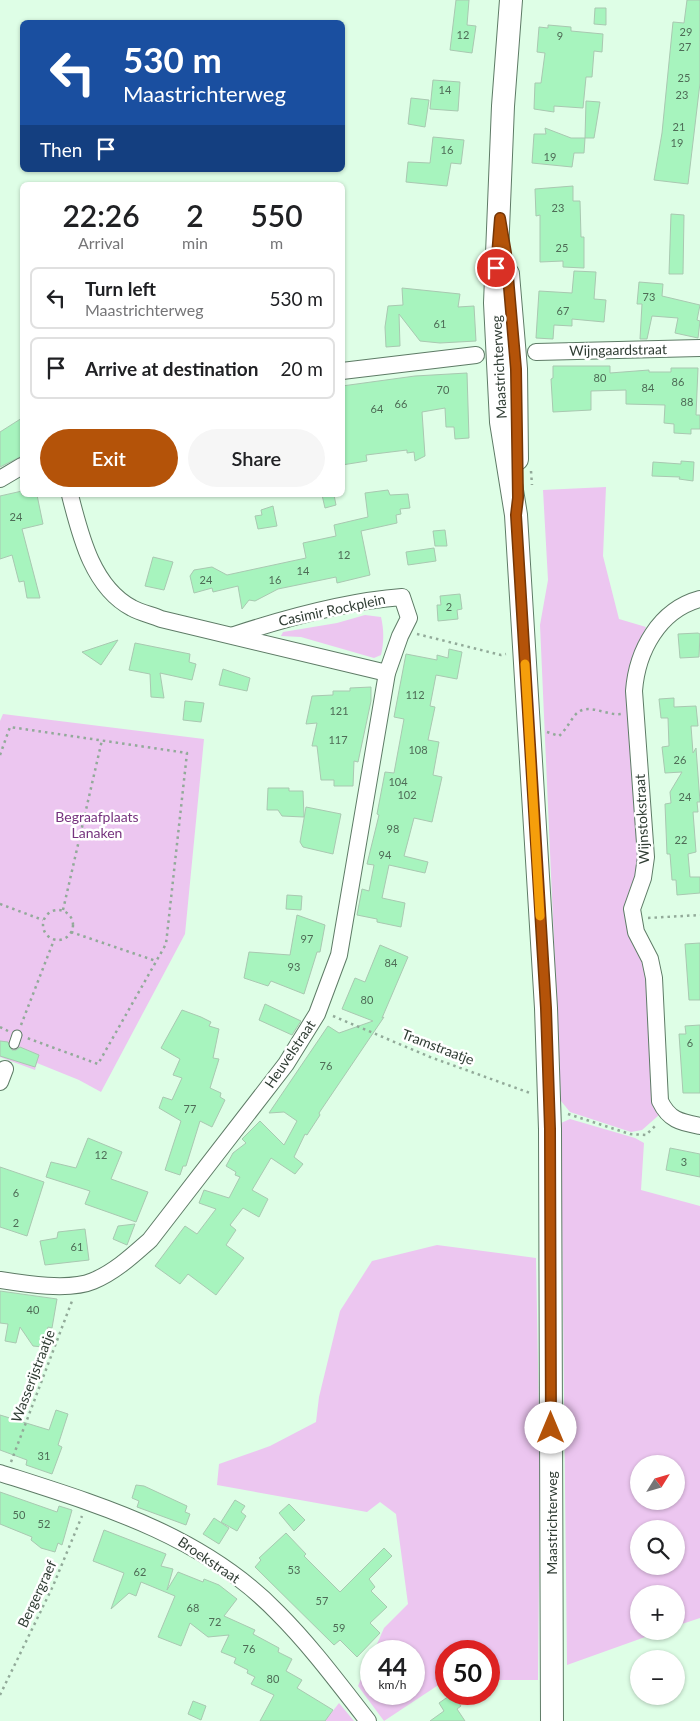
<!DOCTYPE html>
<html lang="en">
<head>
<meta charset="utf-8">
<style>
	body { margin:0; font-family:Lato,sans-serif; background:#f6f6f6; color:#202124; height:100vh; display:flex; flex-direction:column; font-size:19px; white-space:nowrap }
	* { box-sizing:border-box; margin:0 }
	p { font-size:16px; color:#757577 }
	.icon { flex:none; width:28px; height:28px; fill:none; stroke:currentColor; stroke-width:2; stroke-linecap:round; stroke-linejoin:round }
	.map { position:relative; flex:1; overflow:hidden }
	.sheet { position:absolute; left:20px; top:182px; width:325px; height:315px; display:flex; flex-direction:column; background:#fff; border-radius:8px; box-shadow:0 1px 4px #0004 }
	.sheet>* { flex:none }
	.banner { position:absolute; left:20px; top:20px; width:325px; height:152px; border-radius:8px; box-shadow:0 1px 4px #0004; background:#1a4fa0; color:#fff; overflow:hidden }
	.needle { width:32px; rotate:53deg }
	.fabs { position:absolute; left:630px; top:1455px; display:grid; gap:10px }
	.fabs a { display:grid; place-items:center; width:55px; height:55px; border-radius:50%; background:#fff; box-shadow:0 1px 4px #0004; font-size:25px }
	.speed { position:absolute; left:360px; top:1640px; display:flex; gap:10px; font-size:25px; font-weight:700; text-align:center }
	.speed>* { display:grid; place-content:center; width:65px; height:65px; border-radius:50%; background:#fff; box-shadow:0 1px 4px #0004; line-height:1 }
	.speed small { font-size:12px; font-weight:400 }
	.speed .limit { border:8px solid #d22; background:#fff; color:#111 }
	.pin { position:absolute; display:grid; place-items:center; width:42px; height:42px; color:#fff; margin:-21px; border:2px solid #fff; border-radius:50%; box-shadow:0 1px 5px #0007 }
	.me { position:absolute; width:55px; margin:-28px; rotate:0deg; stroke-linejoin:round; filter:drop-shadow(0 0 4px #0008) }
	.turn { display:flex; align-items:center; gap:18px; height:105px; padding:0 20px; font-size:22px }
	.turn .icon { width:65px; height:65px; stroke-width:2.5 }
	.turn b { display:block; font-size:35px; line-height:42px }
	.then { display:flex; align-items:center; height:48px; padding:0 20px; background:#0003; gap:10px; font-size:19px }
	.eta { display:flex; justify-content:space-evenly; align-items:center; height:85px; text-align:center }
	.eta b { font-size:30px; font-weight:600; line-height:35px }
	.primary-button { display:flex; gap:10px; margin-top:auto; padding:10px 20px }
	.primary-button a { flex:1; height:58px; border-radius:30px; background:#b45309; color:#fff; font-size:20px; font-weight:600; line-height:58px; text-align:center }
	.primary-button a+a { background:#f6f6f6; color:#202124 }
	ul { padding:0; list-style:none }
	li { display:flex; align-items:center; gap:15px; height:62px; margin:0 10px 8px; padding:0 10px; border:2px solid #e0e0e0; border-radius:8px }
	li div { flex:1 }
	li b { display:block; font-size:19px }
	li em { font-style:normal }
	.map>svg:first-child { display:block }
	.green { fill:#ecc6f0; fill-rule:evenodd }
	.building { fill:#a7f4be; stroke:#a9c8b1 }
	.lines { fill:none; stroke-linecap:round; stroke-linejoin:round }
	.lane-casing { stroke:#5e7b66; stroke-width:11 }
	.street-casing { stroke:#5e7b66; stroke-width:18 }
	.secondary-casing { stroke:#5e7b66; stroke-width:24 }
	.path { stroke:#92aa99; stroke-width:2.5; stroke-dasharray:2.5 4; stroke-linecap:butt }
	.lane { stroke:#fff; stroke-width:9 }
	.street { stroke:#fff; stroke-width:16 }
	.secondary { stroke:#fff; stroke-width:22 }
	.route-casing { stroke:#753606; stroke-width:12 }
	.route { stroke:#b45309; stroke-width:9 }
	.slow { stroke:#f59e0b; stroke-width:9 }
	.labels { text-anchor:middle; stroke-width:5; stroke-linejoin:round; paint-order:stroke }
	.number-label { font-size:11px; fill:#4e6b56 }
	.street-label { font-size:14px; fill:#303d34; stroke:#fff }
	.park-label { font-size:14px; fill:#76337e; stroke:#fff }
</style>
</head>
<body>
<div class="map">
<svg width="700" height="1721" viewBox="0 0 700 1721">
	<rect width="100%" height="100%" fill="#defee6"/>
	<g class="green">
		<polygon points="606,487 603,556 619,619 646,627 630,666 629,689 639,853 639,954 646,973 656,1110 659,1115 642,1130 631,1132 570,1112 561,1101 540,625 548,580 543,490"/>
		<path d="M 365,615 L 381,617 C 384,630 384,642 381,655 L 374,658 L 301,637 L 281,636 L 283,632 L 337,623 Z"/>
		<polygon points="3,714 204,739 185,934 101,1092 79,1080 37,1063 35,1070 0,1057 0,721"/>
		<path d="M 570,1119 L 635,1138 L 644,1143 L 641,1190 L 700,1206 L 700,1618 L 676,1626 L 676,1594 L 639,1594 L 639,1631 L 662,1631 L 567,1665 L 561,1123 ZM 639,1464 L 676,1464 L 676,1501 L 639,1501 ZM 639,1529 L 676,1529 L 676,1566 L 639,1566 Z"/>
		<polygon points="437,1245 536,1258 540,1472 538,1680 489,1680 489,1651 446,1651 446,1680 384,1721 358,1686 371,1656 371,1694 414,1694 414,1651 374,1651 384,1628 408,1604 396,1514 380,1502 367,1512 217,1485 219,1464 270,1446 316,1422 319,1397 340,1311 372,1261"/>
		<polygon points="339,1703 354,1721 325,1721"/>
	</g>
	<g class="building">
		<polygon points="456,0 469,0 467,25 476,26 472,53 450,50"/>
		<polygon points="687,0 700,0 700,83 688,184 654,180 662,133 673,22 684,23"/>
		<polygon points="595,8 606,8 606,25 594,24"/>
		<polygon points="548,25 571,27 571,31 603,34 602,52 594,51 592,77 586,77 583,108 554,106 554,112 534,109 535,83 541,83 545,53 537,52 539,27 548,28"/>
		<polygon points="433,80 460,82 458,111 430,109"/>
		<polygon points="411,98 429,100 425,127 408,124"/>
		<polygon points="586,101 600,102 594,138 585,138"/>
		<polygon points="545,128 571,138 585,138 584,153 574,153 572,167 532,163 534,134 546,134"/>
		<polygon points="433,137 464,140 461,164 451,163 447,186 406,182 408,162 430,163"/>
		<polygon points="573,186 573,201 580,201 581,237 584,237 584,268 563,267 563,261 540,262 540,215 536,216 535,189"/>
		<polygon points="671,214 684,215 683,274 669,274"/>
		<polygon points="574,271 596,272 594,299 606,300 604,322 572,319 572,326 554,325 553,339 536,338 539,291 572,293"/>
		<polygon points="639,282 663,284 662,296 700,305 697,320 700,321 698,338 675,333 678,318 652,316 647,339 640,339 642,304 637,304"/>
		<polygon points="402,288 460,294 458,307 474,306 476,341 440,343 420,341 399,314 400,346 386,347 385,327 388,306 403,305"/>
		<polygon points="553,366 610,366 610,373 649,370 649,372 671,372 671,368 698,368 696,415 700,415 700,429 691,429 691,434 674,433 674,424 664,423 665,405 626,404 626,390 591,391 591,410 553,412 551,379 553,378"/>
		<polygon points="467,373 469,438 455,439 454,427 446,427 445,408 422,412 425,456 415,461 414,452 407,453 407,450 366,455 367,461 342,465 342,386 415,376"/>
		<polygon points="22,418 22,456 0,467 0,432"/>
		<polygon points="681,461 694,462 693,481 679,479 680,477 652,476 653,462 681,464"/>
		<polygon points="388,490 390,495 408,494 410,508 400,509 401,514 396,515 397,523 361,531 370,575 337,583 336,577 278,589 255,601 249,600 242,609 238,586 213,592 212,588 194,593 190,576 194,570 212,567 227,575 306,558 303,543 336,536 334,525 368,517 365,493"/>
		<polygon points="22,491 22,495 37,495 43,524 22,529 40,598 27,598 24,581 19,582 12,555 0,559 0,496"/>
		<polygon points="322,495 334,495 336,505 325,508"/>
		<polygon points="273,506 277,526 258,529 255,516 262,515 261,510"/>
		<polygon points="445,530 447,546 435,546 433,531"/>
		<polygon points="434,548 436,561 408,565 406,552"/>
		<polygon points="153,557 173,562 164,590 145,586"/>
		<polygon points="460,594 462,609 457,610 458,619 438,621 437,605 441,605 440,596"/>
		<polygon points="698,633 700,634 699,657 680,658 678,634"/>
		<polygon points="118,640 101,665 82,652"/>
		<polygon points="135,643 190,654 189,662 196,664 192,680 160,673 164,698 151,697 150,674 129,670"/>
		<polygon points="449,649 462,652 457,679 436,675 430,706 435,707 428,740 439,742 433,775 442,777 432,822 414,818 404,856 428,862 425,873 389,865 382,898 405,903 401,927 377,922 377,919 357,915 362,889 369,891 374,865 367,864 379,815 377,814 385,772 394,773 404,719 394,717 406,654 437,660 437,655 448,658"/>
		<polygon points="223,669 250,678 247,691 219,685"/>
		<polygon points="371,687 371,701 358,762 354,761 353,786 334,786 334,780 321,780 317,746 312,746 317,723 306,724 312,696 333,695 333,691 350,691 350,688"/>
		<polygon points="674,698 674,707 696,706 698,726 691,726 693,753 696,748 700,802 697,802 698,812 693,812 696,852 688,854 690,877 700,877 700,893 677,895 676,880 672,880 670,854 667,854 665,804 671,803 670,792 682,772 665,773 662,747 669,746 668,718 661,718 659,699"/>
		<polygon points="185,701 204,703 201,722 183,720"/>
		<polygon points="268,788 289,788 289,791 303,791 304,817 282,816 278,810 267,810"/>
		<polygon points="306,807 341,814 333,854 303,847 300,842"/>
		<polygon points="287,895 302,896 301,910 286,909"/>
		<polygon points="297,915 325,925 320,952 317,952 304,994 271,981 268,986 244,978 249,952 290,955"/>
		<polygon points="700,943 700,1000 689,1000 685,944"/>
		<polygon points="380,945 408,957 382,1018 384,1017 319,1113 320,1115 307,1135 305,1134 294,1157 303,1164 295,1174 271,1158 252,1190 268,1199 259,1217 243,1208 230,1225 236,1230 226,1245 244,1258 216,1295 188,1274 180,1284 155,1266 185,1226 197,1234 216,1209 199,1203 204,1190 229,1198 240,1177 235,1175 236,1172 226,1166 233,1153 246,1143 242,1139 260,1121 284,1145 297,1121 284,1112 269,1113 328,1026 339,1033 373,1021 342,1009 355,978 365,982"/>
		<polygon points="265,1004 301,1021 292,1035 259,1020"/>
		<polygon points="182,1010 201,1017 211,1022 209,1026 219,1029 213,1058 219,1059 210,1088 221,1093 220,1097 225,1100 212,1127 200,1121 186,1166 183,1166 180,1175 165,1170 181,1121 159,1108 163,1097 172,1100 182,1078 173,1075 180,1059 161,1048"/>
		<polygon points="700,1025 700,1093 683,1093 679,1034 686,1034 685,1026"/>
		<polygon points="0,1041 8,1042 12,1050 16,1050 20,1047 39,1055 35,1067 0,1056"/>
		<polygon points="88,1138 122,1152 111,1179 148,1192 136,1222 85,1204 90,1191 46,1177 51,1162 76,1168"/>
		<polygon points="670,1148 700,1154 700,1177 666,1170"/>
		<polygon points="0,1167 44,1182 27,1236 0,1227"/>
		<polygon points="135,1224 127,1245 113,1239 118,1226"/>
		<polygon points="85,1229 89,1260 45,1265 40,1241 57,1238 58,1232"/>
		<polygon points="0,1291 57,1299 52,1328 48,1327 43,1347 33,1346 20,1327 16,1343 5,1341 8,1324 0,1323"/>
		<polygon points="56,1410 68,1414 58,1445 62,1447 52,1474 26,1465 27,1460 0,1450 0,1415 49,1430"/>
		<polygon points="136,1485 144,1486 187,1506 185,1512 190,1514 186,1525 137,1507 139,1501 132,1498"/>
		<polygon points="0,1492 57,1512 59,1506 72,1510 62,1545 58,1543 55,1552 41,1548 31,1540 32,1537 0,1524"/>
		<polygon points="235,1500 245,1506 241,1512 246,1516 237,1531 221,1522"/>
		<polygon points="289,1504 305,1520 294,1531 279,1513"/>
		<polygon points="214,1518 229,1528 219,1544 203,1534"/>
		<polygon points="104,1530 166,1554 161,1566 173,1569 167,1590 178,1572 203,1582 204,1579 219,1585 237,1599 224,1616 255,1630 253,1634 279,1648 278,1652 292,1659 286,1671 302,1680 297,1688 333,1710 325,1721 260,1721 274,1695 251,1684 255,1677 247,1673 248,1670 234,1663 236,1658 221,1652 229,1635 208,1637 190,1623 181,1646 158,1637 175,1596 141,1582 136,1596 129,1593 111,1609 124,1573 93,1561"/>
		<polygon points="286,1533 306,1554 304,1556 340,1592 384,1548 392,1556 369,1579 375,1587 371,1591 387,1607 370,1623 380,1633 357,1657 340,1640 334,1645 255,1567 261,1560 259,1558"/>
		<polygon points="452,1694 461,1706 457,1709 465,1721 430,1721 444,1711 439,1703"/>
		<polygon points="193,1701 206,1706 201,1720 188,1714"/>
	</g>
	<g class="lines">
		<g class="lane-casing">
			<polyline id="lane" points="14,1044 17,1035"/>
		</g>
		<g class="street-casing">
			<g id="street">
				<polyline points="536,352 700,348"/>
				<polyline points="342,371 476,355"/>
				<polyline points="0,479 22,466"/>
				<path d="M 70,495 C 80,534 92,587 132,608 C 141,613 152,615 161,619 L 387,673"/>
				<path d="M 700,599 C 659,610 637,651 634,691 L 646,857 L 643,878 L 632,909 L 636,932 L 650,959 L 654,978 L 660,1101 C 669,1120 680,1122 700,1126"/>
				<polyline points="0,1082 5,1069"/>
				<path d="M 0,1280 C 25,1284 70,1291 93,1281 C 115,1272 133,1255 150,1240 L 286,1064 L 317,1014 L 339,955 L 387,673 L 400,636 L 409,618 L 402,597 C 347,601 286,618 234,635"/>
				<path d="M 0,1473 C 100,1505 203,1535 278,1613 C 311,1646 339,1684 368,1721"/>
			</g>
		</g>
		<g class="secondary-casing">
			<g id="secondary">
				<polyline points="511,0 503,106 495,303 501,422 516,515 546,1008 550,1129 552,1721"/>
				<polyline points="508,274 516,369 517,459"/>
			</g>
		</g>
		<g class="path">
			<polyline points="531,471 532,485"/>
			<polyline points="417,634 501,655 506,654"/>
			<path d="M 547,732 L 559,736 C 566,730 570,721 576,714 C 588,702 606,716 621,714"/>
			<polyline points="0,755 10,727 187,753 166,944 98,1064 27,1038"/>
			<polyline points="0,904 43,920"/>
			<circle cx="58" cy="925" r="15"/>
			<polyline points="63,910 102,740"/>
			<polyline points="648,918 700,915"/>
			<polyline points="71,932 156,961"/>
			<polyline points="333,1016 430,1057 530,1093"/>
			<polyline points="21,1025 54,940"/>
			<polyline points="0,1027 8,1031"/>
			<polyline points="568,1114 630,1134 646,1135 657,1124"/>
			<polyline points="11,1462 72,1301"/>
			<polyline points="0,1695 53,1586 82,1516"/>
		</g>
		<use href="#lane" class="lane"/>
		<use href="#street" class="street"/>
		<use href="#secondary" class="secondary"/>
	</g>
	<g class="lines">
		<g class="route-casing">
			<polyline id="route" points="496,268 500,218 506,253 516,369 518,498 516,515 546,1008 550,1129 551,1428"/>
		</g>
		<use href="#route" class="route"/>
		<polyline class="slow" points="525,664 540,916"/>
	</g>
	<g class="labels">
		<g class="number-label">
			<text x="686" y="36">29</text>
			<text x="463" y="39">12</text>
			<text x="560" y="40">9</text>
			<text x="685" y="51">27</text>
			<text x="684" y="82">25</text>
			<text x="445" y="94">14</text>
			<text x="682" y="99">23</text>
			<text x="679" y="131">21</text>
			<text x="677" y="147">19</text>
			<text x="447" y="154">16</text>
			<text x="550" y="161">19</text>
			<text x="558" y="212">23</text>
			<text x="562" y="252">25</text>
			<text x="649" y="301">73</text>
			<text x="563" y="315">67</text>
			<text x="440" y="328">61</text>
			<text x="600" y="382">80</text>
			<text x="678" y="386">86</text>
			<text x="648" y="392">84</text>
			<text x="443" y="394">70</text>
			<text x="687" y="406">88</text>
			<text x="401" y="408">66</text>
			<text x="377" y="413">64</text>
			<text x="16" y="521">24</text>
			<text x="344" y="559">12</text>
			<text x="303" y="575">14</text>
			<text x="206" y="584">24</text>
			<text x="275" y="584">16</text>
			<text x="449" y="611">2</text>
			<text x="415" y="699">112</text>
			<text x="339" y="715">121</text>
			<text x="338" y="744">117</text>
			<text x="418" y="754">108</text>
			<text x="680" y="764">26</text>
			<text x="398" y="786">104</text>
			<text x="407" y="799">102</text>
			<text x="685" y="801">24</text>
			<text x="393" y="833">98</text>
			<text x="681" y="844">22</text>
			<text x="385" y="859">94</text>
			<text x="307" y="943">97</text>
			<text x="391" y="967">84</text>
			<text x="294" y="971">93</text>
			<text x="367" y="1004">80</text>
			<text x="690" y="1047">6</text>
			<text x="326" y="1070">76</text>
			<text x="190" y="1113">77</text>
			<text x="101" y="1159">12</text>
			<text x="684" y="1166">3</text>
			<text x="16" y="1197">6</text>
			<text x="16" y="1227">2</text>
			<text x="77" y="1251">61</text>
			<text x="33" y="1314">40</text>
			<text x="44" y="1460">31</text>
			<text x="19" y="1519">50</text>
			<text x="44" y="1528">52</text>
			<text x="294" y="1574">53</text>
			<text x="140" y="1576">62</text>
			<text x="322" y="1605">57</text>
			<text x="193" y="1612">68</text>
			<text x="215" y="1626">72</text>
			<text x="339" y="1632">59</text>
			<text x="249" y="1653">76</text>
			<text x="273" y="1683">80</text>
		</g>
		<g class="street-label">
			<text transform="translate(618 350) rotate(-1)" y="5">Wijngaardstraat</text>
			<text transform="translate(499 367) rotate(-93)" y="5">Maastrichterweg</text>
			<text transform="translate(332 610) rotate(-12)" y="5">Casimir Rockplein</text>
			<text transform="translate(642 819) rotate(-93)" y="5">Wijnstokstraat</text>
			<text transform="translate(438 1047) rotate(21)" y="5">Tramstraatje</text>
			<text transform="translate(290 1054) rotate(-56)" y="5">Heuvelstraat</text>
			<text transform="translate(33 1376) rotate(-69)" y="5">Wasserijstraatje</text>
			<text transform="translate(552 1523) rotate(-90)" y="5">Maastrichterweg</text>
			<text transform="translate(209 1560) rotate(34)" y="5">Broekstraat</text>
			<text transform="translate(37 1594) rotate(-65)" y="5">Bergergraef</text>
		</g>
		<g class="park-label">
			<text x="97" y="822">Begraafplaats<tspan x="97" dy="16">Lanaken</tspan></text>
		</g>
	</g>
</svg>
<div class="fabs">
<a><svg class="needle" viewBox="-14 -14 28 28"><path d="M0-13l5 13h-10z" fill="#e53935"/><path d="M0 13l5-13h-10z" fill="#757577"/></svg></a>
<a><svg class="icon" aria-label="search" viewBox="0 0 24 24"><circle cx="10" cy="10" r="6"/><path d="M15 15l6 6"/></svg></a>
<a>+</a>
<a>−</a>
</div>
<div class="speed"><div>44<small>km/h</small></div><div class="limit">50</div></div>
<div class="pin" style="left:496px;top:268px;background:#d93025"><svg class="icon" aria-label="arrive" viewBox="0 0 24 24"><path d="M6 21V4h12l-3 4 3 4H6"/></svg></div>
<svg class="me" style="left:551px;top:1428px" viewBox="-20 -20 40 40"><circle r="19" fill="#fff"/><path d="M0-13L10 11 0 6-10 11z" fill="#b45309"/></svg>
<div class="banner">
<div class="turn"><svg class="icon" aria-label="left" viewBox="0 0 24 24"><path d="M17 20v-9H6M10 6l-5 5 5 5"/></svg><div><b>530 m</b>Maastrichterweg</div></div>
<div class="then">Then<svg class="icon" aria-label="arrive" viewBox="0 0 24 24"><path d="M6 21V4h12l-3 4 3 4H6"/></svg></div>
</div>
<section class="sheet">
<div class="eta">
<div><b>22:26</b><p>Arrival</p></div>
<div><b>2</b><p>min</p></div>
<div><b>550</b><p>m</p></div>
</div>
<ul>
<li><svg class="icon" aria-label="left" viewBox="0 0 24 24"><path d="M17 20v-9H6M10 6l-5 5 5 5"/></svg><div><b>Turn left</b><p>Maastrichterweg</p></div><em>530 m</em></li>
<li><svg class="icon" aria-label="arrive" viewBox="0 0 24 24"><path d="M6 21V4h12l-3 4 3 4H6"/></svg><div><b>Arrive at destination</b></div><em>20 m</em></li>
</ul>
<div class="primary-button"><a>Exit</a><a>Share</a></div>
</section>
</div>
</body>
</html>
